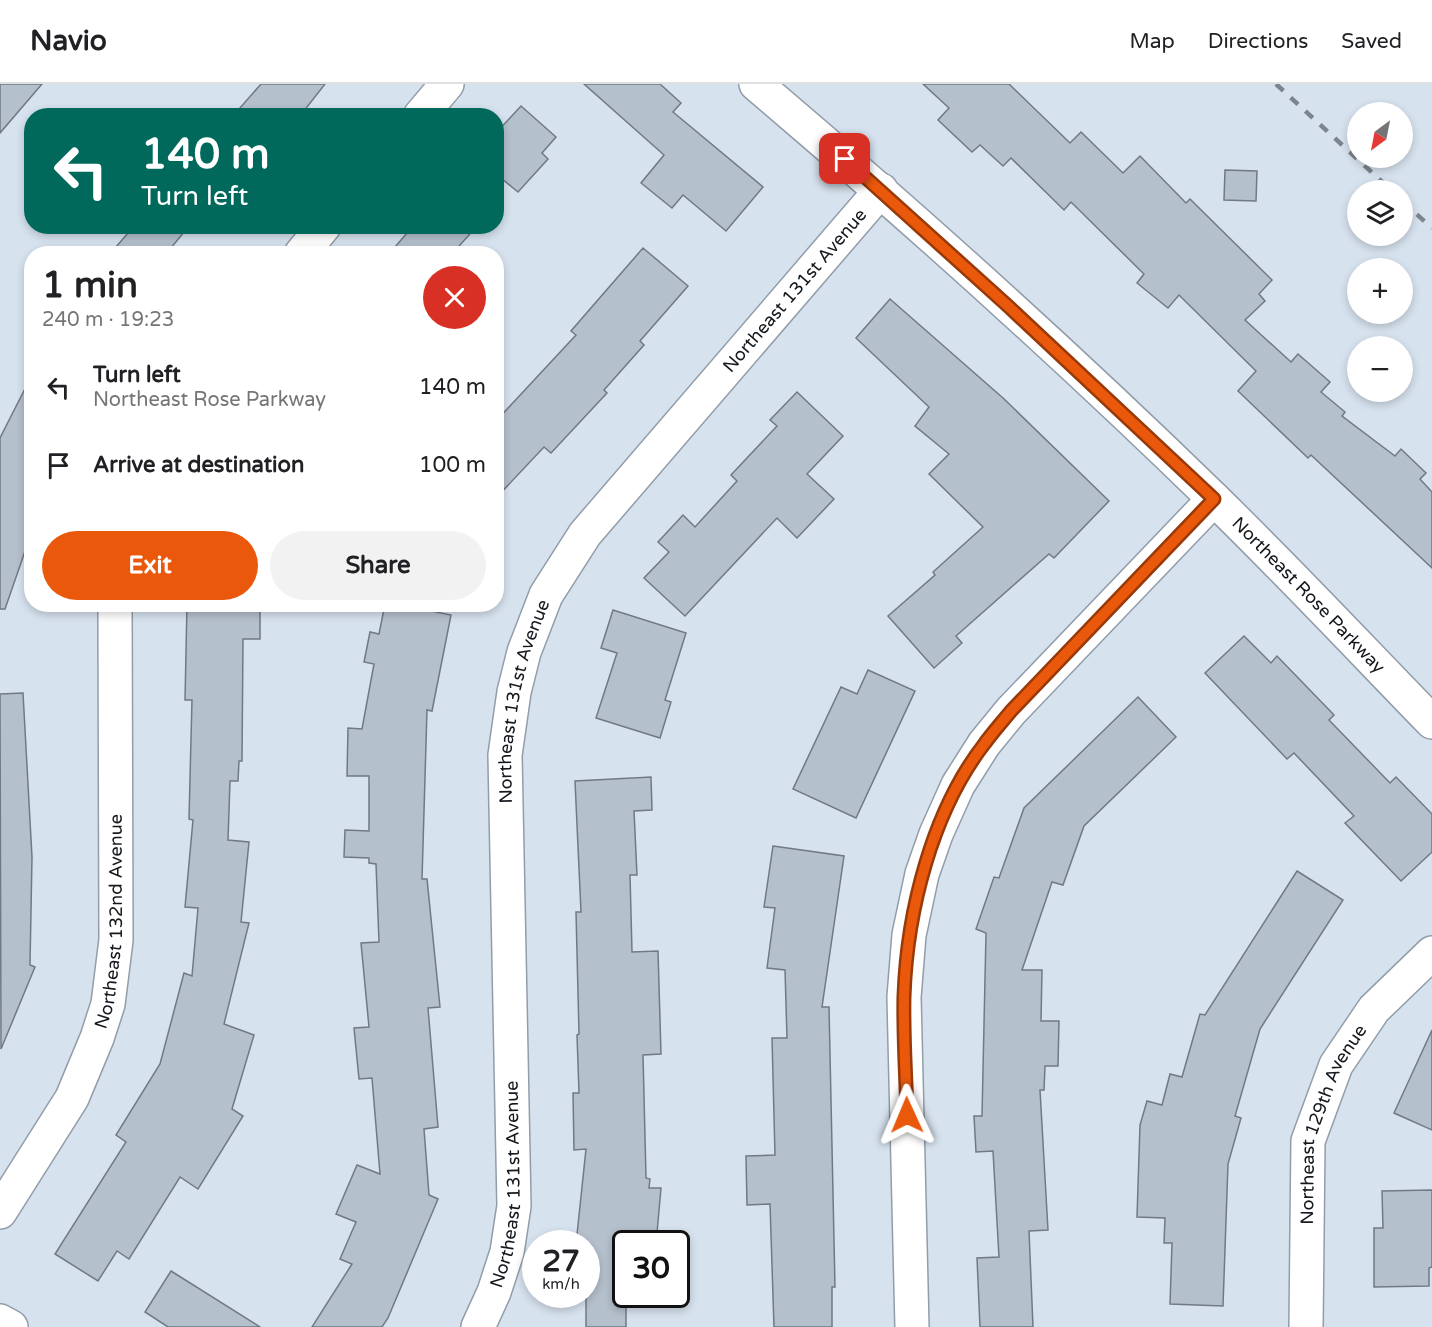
<!DOCTYPE html>
<html lang="en">
<head>
<meta charset="utf-8">
<style>
	body { margin:0; font-family:"Varela Round",sans-serif; background:#f2f2f2; color:#202124; height:100vh; display:flex; flex-direction:column; font-size:22px; white-space:nowrap }
	* { box-sizing:border-box; margin:0 }
	p { font-size:20px; color:#757577 }
	.icon { flex:none; width:33px; height:33px; fill:none; stroke:currentColor; stroke-width:2; stroke-linecap:round; stroke-linejoin:round }
	.map { position:relative; flex:1; overflow:hidden }
	.side { position:absolute; left:24px; top:162px; width:480px; height:366px; display:flex; flex-direction:column; background:#fff; border-radius:24px; box-shadow:0 3px 9px #0003 }
	.side>* { flex:none }
	.hud { position:absolute; left:24px; top:24px; width:480px; height:126px; border-radius:24px; box-shadow:0 3px 9px #0003; background:#00695c; color:#fff; overflow:hidden }
	.needle { width:39px; rotate:212deg }
	.tools { position:absolute; left:1347px; top:18px; display:grid; gap:12px }
	.tools a { display:grid; place-items:center; width:66px; height:66px; border-radius:50%; background:#fff; box-shadow:0 3px 9px #0003; font-size:30px }
	.speed { position:absolute; left:522px; top:1146px; display:flex; gap:12px; font-size:30px; font-weight:700; text-align:center }
	.speed>* { display:grid; place-content:center; width:78px; height:78px; border-radius:50%; background:#fff; box-shadow:0 3px 9px #0003; line-height:1 }
	.speed small { font-size:15px; font-weight:400 }
	.speed .limit { border:3px solid #111; border-radius:9px; background:#fff; color:#111 }
	.pin { position:absolute; display:grid; place-items:center; width:51px; height:51px; color:#fff; margin:-26px; border-radius:12px; box-shadow:0 3px 9px #0006 }
	.me { position:absolute; width:66px; margin:-33px; rotate:359deg; stroke-linejoin:round; filter:drop-shadow(0 0 4px #0008) }
	.turn { display:flex; align-items:center; gap:21px; height:126px; padding:0 18px; font-size:27px }
	.turn .icon { width:78px; height:78px; stroke-width:2.5 }
	.turn b { display:block; font-size:42px; line-height:51px }
	.round { display:grid; place-items:center; flex:none; width:63px; height:63px; border-radius:32px; background:#f2f2f2 }
	.overview { display:flex; align-items:center; justify-content:space-between; height:102px; padding:0 18px }
	h1 { font-size:36px; font-weight:700; line-height:45px }
	.action { display:flex; gap:12px; margin-top:auto; padding:12px 18px }
	.action a { flex:1; height:69px; border-radius:36px; background:#ea580c; color:#fff; font-size:24px; font-weight:700; line-height:69px; text-align:center }
	.action a+a { background:#f2f2f2; color:#202124 }
	ul { padding:0; list-style:none }
	li { display:flex; align-items:center; gap:18px; height:78px; padding:0 18px }
	li div { flex:1 }
	li b { display:block; font-size:22px }
	li em { font-style:normal }
	header { display:flex; align-items:center; gap:36px; box-sizing:border-box; height:84px; padding:0 30px; background:#fff; border-bottom:2px solid #e0e0e0 }
	header strong { font-size:28px }
	nav { display:flex; gap:33px; margin-inline-start:auto; font-size:21px }
	.map>svg:first-child { display:block }
	.building { fill:#b5c0cd; stroke:#707a86; stroke-width:1.5 }
	.lines { fill:none; stroke-linecap:round; stroke-linejoin:round }
	.minor-casing { stroke:#929da9; stroke-width:36 }
	.tertiary-casing { stroke:#929da9; stroke-width:36 }
	.minor { stroke:#fff; stroke-width:33 }
	.tertiary { stroke:#fff; stroke-width:33 }
	.rail { stroke:#7c848d; stroke-width:4.5; stroke-dasharray:10 10; stroke-linecap:butt }
	.route-casing { stroke:#983908; stroke-width:15 }
	.route { stroke:#ea580c; stroke-width:10 }
	.labels { text-anchor:middle; stroke-width:4.5; stroke-linejoin:round; paint-order:stroke }
	.street-label { font-size:18px; fill:#15191e; stroke:#d6e2ee }
</style>
</head>
<body>
<header>
<strong>Navio</strong>
<nav><a>Map</a><a>Directions</a><a>Saved</a></nav>
</header>
<div class="map">
<svg width="1432" height="1243" viewBox="0 0 1432 1243">
	<rect width="100%" height="100%" fill="#d6e2ee"/>
	<g class="building">
		<polygon points="0,0 42,0 0,49"/>
		<polygon points="261,0 325,0 300,32 233,32"/>
		<polygon points="584,0 660,0 681,19 673,28 763,103 726,147 683,111 672,124 641,99 664,71"/>
		<polygon points="923,0 1009,0 1070,59 1081,48 1123,89 1140,72 1186,119 1190,115 1272,196 1259,210 1265,217 1245,236 1291,278 1298,270 1330,298 1321,308 1345,328 1342,332 1395,372 1401,365 1426,389 1420,395 1432,408 1432,484 1311,371 1308,374 1238,307 1256,287 1179,211 1168,224 1137,199 1144,190 1071,118 1064,126 1011,74 1003,82 980,61 972,68 938,36 949,24"/>
		<polygon points="521,22 556,53 542,69 548,75 518,108 496,90 496,49"/>
		<polygon points="1225,86 1257,87 1256,117 1224,116"/>
		<polygon points="134,142 189,142 166,170 110,170"/>
		<polygon points="413,142 477,142 452,170 389,170"/>
		<polygon points="643,164 688,202 640,257 644,261 604,306 607,309 551,369 544,363 496,414 496,337 576,251 571,247"/>
		<polygon points="890,215 1003,314 1109,417 1054,474 1049,470 956,552 962,559 934,584 888,532 935,491 933,488 983,443 929,390 949,370 915,342 929,323 856,254"/>
		<polygon points="32,291 32,447 5,525 0,525 0,354"/>
		<polygon points="797,308 843,352 807,390 834,415 797,454 777,434 685,532 644,494 669,468 658,458 683,431 695,443 737,397 731,391 777,342 770,336"/>
		<polygon points="187,520 244,520 244,525 260,525 260,555 243,555 242,677 239,677 238,697 230,697 228,756 249,758 241,838 249,839 224,940 254,951 232,1025 243,1032 198,1105 180,1093 129,1175 117,1167 98,1197 55,1170 126,1058 116,1051 160,980 184,889 192,892 198,824 185,823 193,736 189,735 192,616 185,616"/>
		<polygon points="385,520 398,520 451,531 432,627 427,626 422,795 427,795 440,923 428,924 438,1043 424,1045 429,1111 438,1115 388,1234 382,1243 312,1243 352,1180 340,1175 356,1138 336,1130 357,1081 380,1090 372,994 359,995 354,944 369,943 361,859 379,858 376,780 369,779 369,774 344,773 345,746 369,747 369,692 347,692 348,644 362,645 374,580 364,578 370,548 379,550"/>
		<polygon points="613,526 686,549 665,616 671,618 660,654 596,634 617,569 601,564"/>
		<polygon points="1244,552 1271,579 1277,572 1334,631 1329,636 1390,699 1396,693 1432,730 1432,768 1401,797 1345,739 1354,732 1294,669 1287,675 1205,589"/>
		<polygon points="868,586 915,607 856,734 793,705 841,603 857,610"/>
		<polygon points="23,609 32,773 30,881 35,883 1,965 0,610"/>
		<polygon points="1138,613 1176,653 1084,742 1063,801 1052,798 1022,886 1042,886 1041,937 1059,937 1058,982 1045,982 1044,1006 1040,1006 1048,1146 1029,1147 1033,1243 980,1243 977,1174 999,1173 993,1067 976,1068 974,1032 982,1032 986,849 976,845 994,793 999,794 1024,724"/>
		<polygon points="651,693 652,726 634,727 637,791 630,791 632,868 658,867 661,970 643,971 646,1094 650,1095 649,1104 661,1104 656,1160 626,1160 626,1243 586,1243 586,1160 576,1160 586,1065 574,1066 573,1009 579,1009 577,951 579,950 576,828 581,828 575,697"/>
		<polygon points="773,762 844,772 822,923 829,923 835,1203 832,1203 832,1243 774,1243 770,1120 747,1121 746,1072 775,1071 772,954 787,954 785,886 767,884 775,824 764,823"/>
		<polygon points="1297,787 1343,816 1260,945 1235,1032 1241,1034 1228,1080 1223,1222 1170,1220 1172,1159 1164,1159 1165,1134 1137,1133 1140,1041 1147,1017 1162,1021 1170,990 1182,993 1200,930 1205,931"/>
		<polygon points="1432,946 1432,1046 1394,1029"/>
		<polygon points="1432,1106 1432,1183 1429,1184 1429,1202 1374,1203 1374,1144 1383,1144 1382,1107"/>
		<polygon points="171,1187 260,1243 168,1243 145,1228"/>
	</g>
	<g class="lines">
		<g class="minor-casing">
			<g id="minor">
				<path id="s1" d="M 756,0 C 913,133 1066,271 1213,414 C 1288,487 1359,563 1432,638"/>
				<polyline points="420,32 447,0"/>
				<polyline points="301,170 324,142"/>
				<path id="s2" d="M 0,1128 L 72,1014 L 97,954 L 108,920 L 116,856 L 115,520"/>
				<path id="s3" d="M 478,1243 L 494,1208 L 507,1168 L 514,1122 L 505,671 L 514,608 L 524,568 L 546,511 L 585,450 L 881,106"/>
				<polyline points="912,1243 904,913 909,851 922,790 936,750 958,701 984,660 1011,627 1214,415"/>
				<path id="s4" d="M 1306,1243 L 1308,1057 L 1336,981 L 1374,925 L 1432,869"/>
			</g>
		</g>
		<g class="tertiary-casing">
			<polyline id="tertiary" points="0,1237 11,1243"/>
		</g>
		<use href="#minor" class="minor"/>
		<use href="#tertiary" class="tertiary"/>
		<g class="rail">
			<polyline points="1276,0 1391,106"/>
			<polyline points="1402,117 1432,144"/>
		</g>
	</g>
	<g class="lines">
		<g class="route-casing">
			<path id="route" d="M 845,75 L 1008,222 L 1214,415 L 1011,627 C 1002,638 993,648 985,659 C 932,727 907,827 904,912 C 903,951 906,991 907,1031"/>
		</g>
		<use href="#route" class="route"/>
	</g>
	<g class="labels">
		<g class="street-label">
			<text dy="6" stroke="none"><textPath href="#s3" startOffset="1138">Northeast 131st Avenue</textPath></text>
			<text dy="6" stroke="none"><textPath href="#s1" startOffset="753">Northeast Rose Parkway</textPath></text>
			<text dy="6" stroke="none"><textPath href="#s3" startOffset="634">Northeast 131st Avenue</textPath></text>
			<text dy="6" stroke="none"><textPath href="#s2" startOffset="318">Northeast 132nd Avenue</textPath></text>
			<text dy="6" stroke="none"><textPath href="#s4" startOffset="208">Northeast 129th Avenue</textPath></text>
			<text dy="6" stroke="none"><textPath href="#s3" startOffset="148">Northeast 131st Avenue</textPath></text>
		</g>
	</g>
</svg>
<div class="tools">
<a><svg class="needle" viewBox="-14 -14 28 28"><path d="M0-13l5 13h-10z" fill="#e53935"/><path d="M0 13l5-13h-10z" fill="#757577"/></svg></a>
<a><svg class="icon" aria-label="layers" viewBox="0 0 24 24"><path d="M12 4l9 5-9 5-9-5zM3 14l9 5 9-5"/></svg></a>
<a>+</a>
<a>−</a>
</div>
<div class="speed"><div>27<small>km/h</small></div><div class="limit">30</div></div>
<div class="pin" style="left:845px;top:75px;background:#d93025"><svg class="icon" aria-label="arrive" viewBox="0 0 24 24"><path d="M6 21V4h12l-3 4 3 4H6"/></svg></div>
<svg class="me" style="left:907px;top:1031px" viewBox="-20 -20 40 40"><path d="M0-17L14 15 0 8-14 15z" fill="#ea580c" stroke="#fff" stroke-width="4"/></svg>
<div class="hud">
<div class="turn"><svg class="icon" aria-label="left" viewBox="0 0 24 24"><path d="M17 20v-9H6M10 6l-5 5 5 5"/></svg><div><b>140 m</b>Turn left</div></div>
</div>
<section class="side">
<div class="overview"><div><h1>1 min</h1><p>240 m · 19:23</p></div><a class="round" style="background:#d93025;color:#fff"><svg class="icon" aria-label="close" viewBox="0 0 24 24"><path d="M6 6l12 12M18 6L6 18"/></svg></a></div>
<ul>
<li><svg class="icon" aria-label="left" viewBox="0 0 24 24"><path d="M17 20v-9H6M10 6l-5 5 5 5"/></svg><div><b>Turn left</b><p>Northeast Rose Parkway</p></div><em>140 m</em></li>
<li><svg class="icon" aria-label="arrive" viewBox="0 0 24 24"><path d="M6 21V4h12l-3 4 3 4H6"/></svg><div><b>Arrive at destination</b></div><em>100 m</em></li>
</ul>
<div class="action"><a>Exit</a><a>Share</a></div>
</section>
</div>
</body>
</html>
